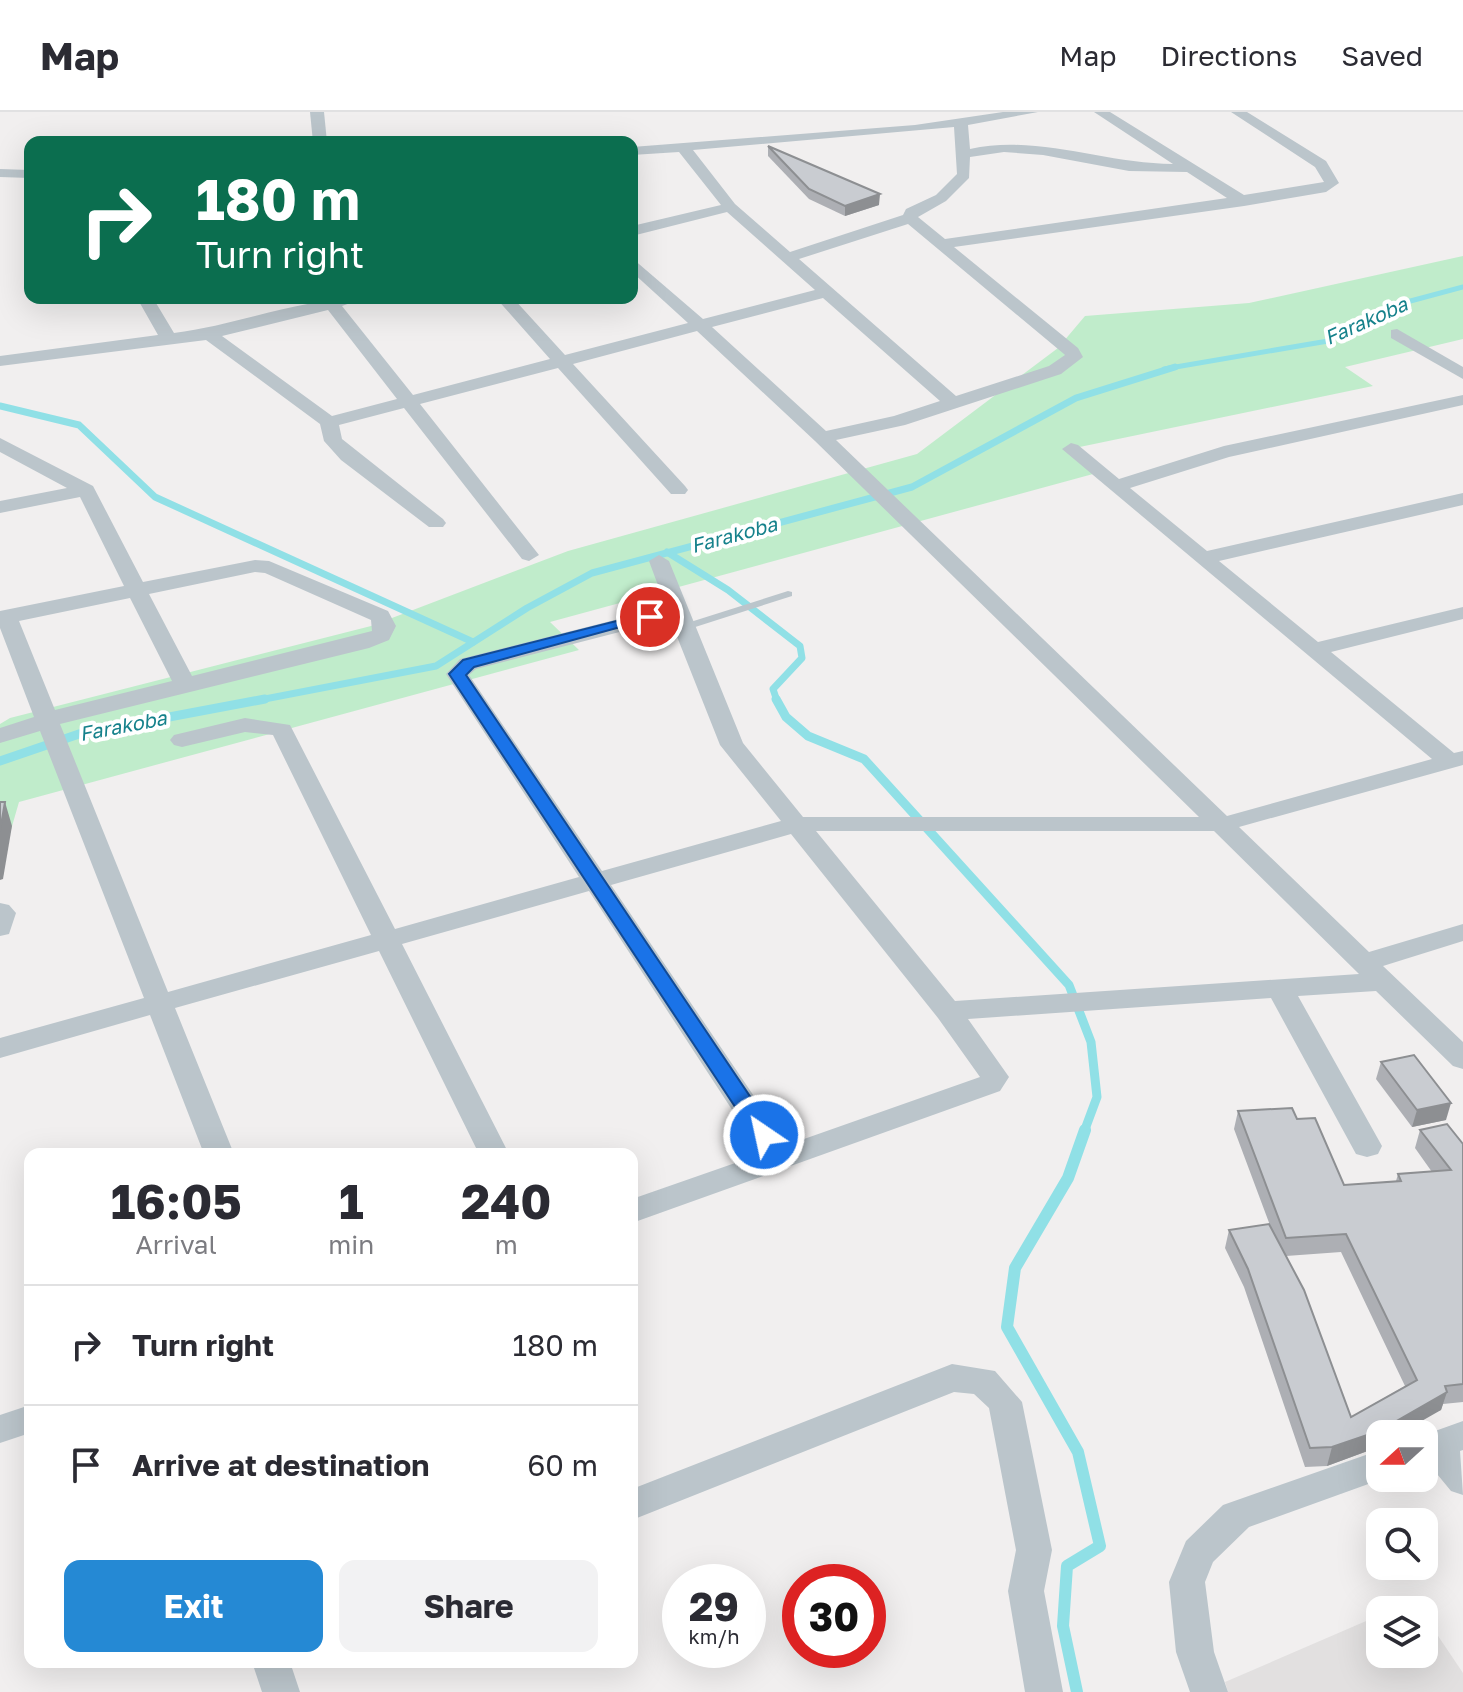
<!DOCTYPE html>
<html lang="en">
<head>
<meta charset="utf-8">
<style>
	body { margin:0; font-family:"Golos Text",sans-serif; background:#f2f2f3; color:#2b2b33; height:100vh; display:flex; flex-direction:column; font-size:30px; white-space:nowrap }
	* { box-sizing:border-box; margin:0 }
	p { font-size:26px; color:#7c7c81 }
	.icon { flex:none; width:44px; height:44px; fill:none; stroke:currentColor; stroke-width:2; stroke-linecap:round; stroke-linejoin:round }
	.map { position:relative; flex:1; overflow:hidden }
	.drawer { position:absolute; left:24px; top:1036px; width:614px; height:520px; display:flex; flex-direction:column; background:#fff; border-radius:16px; box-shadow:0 8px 32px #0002 }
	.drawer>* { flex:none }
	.top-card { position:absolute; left:24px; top:24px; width:614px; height:168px; border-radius:16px; box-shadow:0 8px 32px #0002; background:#0b6e4f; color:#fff; overflow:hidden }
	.needle { width:52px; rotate:249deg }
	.fabs { position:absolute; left:1366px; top:1308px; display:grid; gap:16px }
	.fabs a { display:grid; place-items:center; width:72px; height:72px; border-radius:16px; background:#fff; box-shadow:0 8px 32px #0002; font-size:40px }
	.speed { position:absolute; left:662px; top:1452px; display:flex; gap:16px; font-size:40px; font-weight:700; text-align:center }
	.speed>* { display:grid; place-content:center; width:104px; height:104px; border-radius:50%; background:#fff; box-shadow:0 8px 32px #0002; line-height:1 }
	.speed small { font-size:20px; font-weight:400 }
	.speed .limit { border:12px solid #d22; background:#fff; color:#111 }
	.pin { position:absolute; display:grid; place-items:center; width:68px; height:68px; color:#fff; margin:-34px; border:4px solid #fff; border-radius:50%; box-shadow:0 2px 8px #0007 }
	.me { position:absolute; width:88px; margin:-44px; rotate:326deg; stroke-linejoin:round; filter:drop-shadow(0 0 6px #0008) }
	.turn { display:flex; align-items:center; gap:28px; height:168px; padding:0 40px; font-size:36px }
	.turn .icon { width:104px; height:104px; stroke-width:2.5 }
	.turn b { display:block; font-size:56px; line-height:68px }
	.eta { display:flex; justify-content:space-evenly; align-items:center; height:136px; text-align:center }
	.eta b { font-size:48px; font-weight:700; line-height:56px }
	.button { display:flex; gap:16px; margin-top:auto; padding:16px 40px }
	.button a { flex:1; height:92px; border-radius:16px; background:#2589d4; color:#fff; font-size:32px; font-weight:700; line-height:92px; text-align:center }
	.button a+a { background:#f2f2f3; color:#2b2b33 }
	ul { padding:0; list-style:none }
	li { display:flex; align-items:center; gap:24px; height:120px; padding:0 40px; border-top:2px solid #e1e1e2 }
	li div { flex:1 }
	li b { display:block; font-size:30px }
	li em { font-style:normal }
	header { display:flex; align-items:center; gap:48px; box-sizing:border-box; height:112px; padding:0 40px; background:#fff; border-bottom:2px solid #e1e1e2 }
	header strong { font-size:38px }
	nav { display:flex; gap:44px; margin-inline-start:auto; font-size:28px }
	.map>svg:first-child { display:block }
	.education { fill:#e2e0e0 }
	.green { fill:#c0eccb }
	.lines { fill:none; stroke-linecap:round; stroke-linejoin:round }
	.stream-far3 { stroke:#90e0e6; stroke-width:5 }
	.stream-far2 { stroke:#90e0e6; stroke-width:7 }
	.stream-far1 { stroke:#90e0e6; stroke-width:9 }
	.stream { stroke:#90e0e6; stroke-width:12 }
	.service { fill:#bbc5cb; fill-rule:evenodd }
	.minor { fill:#bbc5cb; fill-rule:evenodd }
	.wall { fill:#adafb4; fill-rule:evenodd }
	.shaded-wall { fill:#8d8f92 }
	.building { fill:#c9ccd1; stroke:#8d8f92; stroke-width:2 }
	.route { fill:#1a73e8; stroke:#114b97; stroke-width:2 }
	.labels { text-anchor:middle; stroke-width:8; stroke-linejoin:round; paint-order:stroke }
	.far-water-label { font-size:20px; font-style:italic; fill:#15818b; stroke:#fff }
</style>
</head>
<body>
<header>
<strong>Map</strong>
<nav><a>Map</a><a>Directions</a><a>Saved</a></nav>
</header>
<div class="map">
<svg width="1463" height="1580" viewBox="0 0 1463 1580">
	<rect width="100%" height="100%" fill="#f1efef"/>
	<polygon class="education" points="1380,1503 1380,1542 1424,1542 1424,1503 1463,1561 1463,1580 1228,1580 1225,1570"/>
	<polygon class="green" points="1463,144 1463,227 1345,255 1373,274 1070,337 1093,362 550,510 579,538 19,690 6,735 0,735 0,612 10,606 371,514 568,439 917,342 1058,236 1085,204 1249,191"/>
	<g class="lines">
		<polyline class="stream-far3" points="1164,257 1328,229 1403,191 1463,175"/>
		<g class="stream-far2">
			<polyline points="0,294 79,313 155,385 473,530"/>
			<polyline points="667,440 728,478 800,534 802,546 773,577 777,589"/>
			<polyline points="254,589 436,554 527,496 592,461 912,375 1076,286 1175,255"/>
		</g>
		<g class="stream-far1">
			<polyline points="776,587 786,605 808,624 864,647 1069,873 1091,930 1097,985 1084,1020"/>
			<polyline points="0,649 79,622 265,587"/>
		</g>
		<polyline class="stream" points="1077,1580 1063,1514 1067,1454 1100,1434 1078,1340 1007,1215 1015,1156 1068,1066 1085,1018"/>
		<polygon class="service" points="788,479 792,480 792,484 689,517 685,518 679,515 681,513"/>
		<g class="minor">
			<polygon points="310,0 324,0 327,30 313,30"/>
			<path d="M 1003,0 L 1038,0 L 968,13 L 970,37 C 1037,22 1105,52 1173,52 L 1094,0 L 1110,0 L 1244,83 L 1324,70 L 1315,55 L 1231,0 L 1247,0 L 1326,49 L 1339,71 L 1326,80 L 1244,94 L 954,135 L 1078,236 L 1083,245 L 1061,262 L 905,313 L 836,328 L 1227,704 L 1432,647 L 1062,337 L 1071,331 L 1078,333 L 1119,367 L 1224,334 L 1463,283 L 1463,293 L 1229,345 L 1130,376 L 1207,439 L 1463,381 L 1463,393 L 1219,449 L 1318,530 L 1463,495 L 1463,507 L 1331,540 L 1454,641 L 1463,639 L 1463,653 L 1239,715 L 1369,840 L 1463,812 L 1463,829 L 1383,854 L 1463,930 L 1463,957 L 1453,954 L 1376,879 L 1298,884 L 1382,1034 L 1378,1042 L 1367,1045 L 1356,1042 L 1271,886 L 968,907 L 1009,965 L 1000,979 L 632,1111 L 632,1087 L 761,1042 L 589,779 L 402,832 L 509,1042 L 479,1042 L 379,839 L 175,896 L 234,1042 L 204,1042 L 150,903 L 0,946 L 0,926 L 144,886 L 40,619 L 0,631 L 0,616 L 34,605 L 0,516 L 0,499 L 124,474 L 80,385 L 0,401 L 0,389 L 67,376 L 0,340 L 0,326 L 93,374 L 143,470 L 255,448 L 269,449 L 388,499 L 396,514 L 389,528 L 369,536 L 60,612 L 168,880 L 371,823 L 273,623 L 245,620 L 182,635 L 174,633 L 170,628 L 174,623 L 245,606 L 290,613 L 395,817 L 579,765 L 446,562 L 460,547 L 666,495 L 649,449 L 659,443 L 669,449 L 743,631 L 803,705 L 1199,705 L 815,329 L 697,219 L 573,252 L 685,374 L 688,378 L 685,382 L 671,382 L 558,256 L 420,292 L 539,443 L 529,449 L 522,447 L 404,296 L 339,313 L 342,327 L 443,407 L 446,411 L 443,415 L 429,415 L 341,348 L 324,329 L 320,312 L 206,228 L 0,254 L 0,244 L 158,223 L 137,186 L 153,186 L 174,221 C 238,213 300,186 364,186 L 342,194 L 413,283 L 550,247 L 496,186 L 513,186 L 565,243 L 688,211 L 632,160 L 632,146 L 703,207 L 815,178 L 727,100 L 632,124 L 632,114 L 721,93 L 679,40 L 632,43 L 632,35 L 915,13 ZM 954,15 L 957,62 L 936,83 L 906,97 L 903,103 L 790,140 L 735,92 L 693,38 ZM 1004,40 L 1043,43 L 1129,59 L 1187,60 L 1227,86 L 945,127 L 918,105 L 946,89 L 969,66 L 970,45 ZM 908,112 L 1064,242 L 1065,243 L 1049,254 L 956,284 L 799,147 ZM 823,186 L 940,289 L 894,304 L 826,319 L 712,215 ZM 328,198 L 397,287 L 332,304 L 222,224 ZM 255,460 L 265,461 L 371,508 L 372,519 L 192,564 L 149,482 ZM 130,486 L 172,569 L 55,598 L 19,509 ZM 670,507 L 720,633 L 781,709 L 602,759 L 469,563 L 476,557 ZM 816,719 L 1214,719 L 1359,862 L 955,889 ZM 791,722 L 938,906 L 980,965 L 787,1033 L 611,773 Z"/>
			<polygon points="0,57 30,58 30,66 0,65"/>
			<polygon points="1397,217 1463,255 1463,267 1391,226 1391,218"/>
			<polygon points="0,791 9,793 16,801 9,822 0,824"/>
			<polygon points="952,1252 995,1259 1022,1290 1052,1438 1044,1479 1063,1580 1025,1580 1008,1479 1016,1438 989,1296 974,1282 954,1280 632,1408 632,1377"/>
			<polygon points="30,1293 30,1321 0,1331 0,1303"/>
			<polygon points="1463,1309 1463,1338 1460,1339 1463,1383 1451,1379 1428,1351 1424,1353 1424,1323"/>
			<polygon points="1380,1338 1380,1366 1385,1366 1249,1415 1213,1450 1205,1470 1214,1540 1228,1580 1190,1580 1176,1540 1169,1470 1186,1429 1223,1393"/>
			<polygon points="252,1550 290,1550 300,1580 262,1580"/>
		</g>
	</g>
	<g class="wall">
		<polygon points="768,34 879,93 845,104 809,87 768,44"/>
		<polygon points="1381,950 1446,1008 1412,1015 1376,967"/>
		<path d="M 1238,999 L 1297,1007 L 1344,1073 L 1396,1069 L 1398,1062 L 1432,1060 L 1415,1036 L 1420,1018 L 1463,1032 L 1463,1290 L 1443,1292 L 1441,1298 L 1380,1322 L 1380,1333 L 1373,1337 L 1327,1354 L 1305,1355 L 1244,1175 L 1225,1136 L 1229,1118 L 1271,1116 L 1234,1017 ZM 1341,1140 L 1405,1274 L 1351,1305 L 1286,1144 Z"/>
	</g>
	<g class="shaded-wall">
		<polygon points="880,82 879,93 845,104 845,94"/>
		<polygon points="5,690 12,714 3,767 0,768 0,719"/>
		<polygon points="1451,991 1446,1008 1412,1015 1417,998"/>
		<polygon points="1447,1280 1441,1298 1399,1322 1380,1322 1380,1333 1373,1337 1327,1354 1332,1335"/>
	</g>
	<g class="building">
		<polygon points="768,34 880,82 845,94 809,77"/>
		<polygon points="0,690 5,690 0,719"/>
		<polygon points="1414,943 1451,991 1417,998 1381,950"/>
		<polygon points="1292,996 1297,1007 1315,1006 1344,1073 1401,1069 1398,1062 1451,1058 1420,1018 1447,1012 1463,1032 1463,1272 1445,1274 1447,1280 1379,1319 1332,1335 1310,1336 1248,1157 1229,1118 1269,1112 1304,1178 1351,1305 1417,1268 1346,1122 1286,1126 1238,999"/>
	</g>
	<polygon class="route" points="644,502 657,505 474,555 466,563 772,1017 775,1023 772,1028 757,1028 449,562 463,548"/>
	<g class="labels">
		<g class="far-water-label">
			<text transform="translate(1366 209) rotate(-24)" y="7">Farakoba</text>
			<text transform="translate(734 423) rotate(-15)" y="7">Farakoba</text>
			<text transform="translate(123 614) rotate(-11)" y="7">Farakoba</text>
		</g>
	</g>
</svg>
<div class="fabs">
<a><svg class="needle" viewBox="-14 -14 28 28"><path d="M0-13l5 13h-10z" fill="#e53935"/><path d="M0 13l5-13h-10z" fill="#7c7c81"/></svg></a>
<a><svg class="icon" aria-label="search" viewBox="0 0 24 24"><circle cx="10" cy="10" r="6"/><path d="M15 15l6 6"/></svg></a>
<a><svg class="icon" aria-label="layers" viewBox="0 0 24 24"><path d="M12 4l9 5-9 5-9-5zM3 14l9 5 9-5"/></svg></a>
</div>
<div class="speed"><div>29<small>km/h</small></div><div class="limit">30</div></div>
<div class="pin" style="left:650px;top:505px;background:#d93025"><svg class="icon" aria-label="arrive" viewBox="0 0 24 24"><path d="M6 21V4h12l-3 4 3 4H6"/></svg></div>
<svg class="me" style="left:764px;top:1023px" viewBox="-20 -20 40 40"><circle r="17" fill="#1a73e8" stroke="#fff" stroke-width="3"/><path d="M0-11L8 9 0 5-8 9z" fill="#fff"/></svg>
<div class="top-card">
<div class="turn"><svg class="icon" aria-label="right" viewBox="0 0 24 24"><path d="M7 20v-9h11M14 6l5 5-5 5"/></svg><div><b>180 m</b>Turn right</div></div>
</div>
<section class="drawer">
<div class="eta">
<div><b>16:05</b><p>Arrival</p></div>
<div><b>1</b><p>min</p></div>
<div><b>240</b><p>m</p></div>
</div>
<ul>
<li><svg class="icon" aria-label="right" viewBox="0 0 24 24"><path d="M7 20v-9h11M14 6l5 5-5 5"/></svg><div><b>Turn right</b></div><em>180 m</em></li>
<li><svg class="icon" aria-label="arrive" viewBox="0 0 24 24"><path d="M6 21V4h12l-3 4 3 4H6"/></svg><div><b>Arrive at destination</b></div><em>60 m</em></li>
</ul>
<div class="button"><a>Exit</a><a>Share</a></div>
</section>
</div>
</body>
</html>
